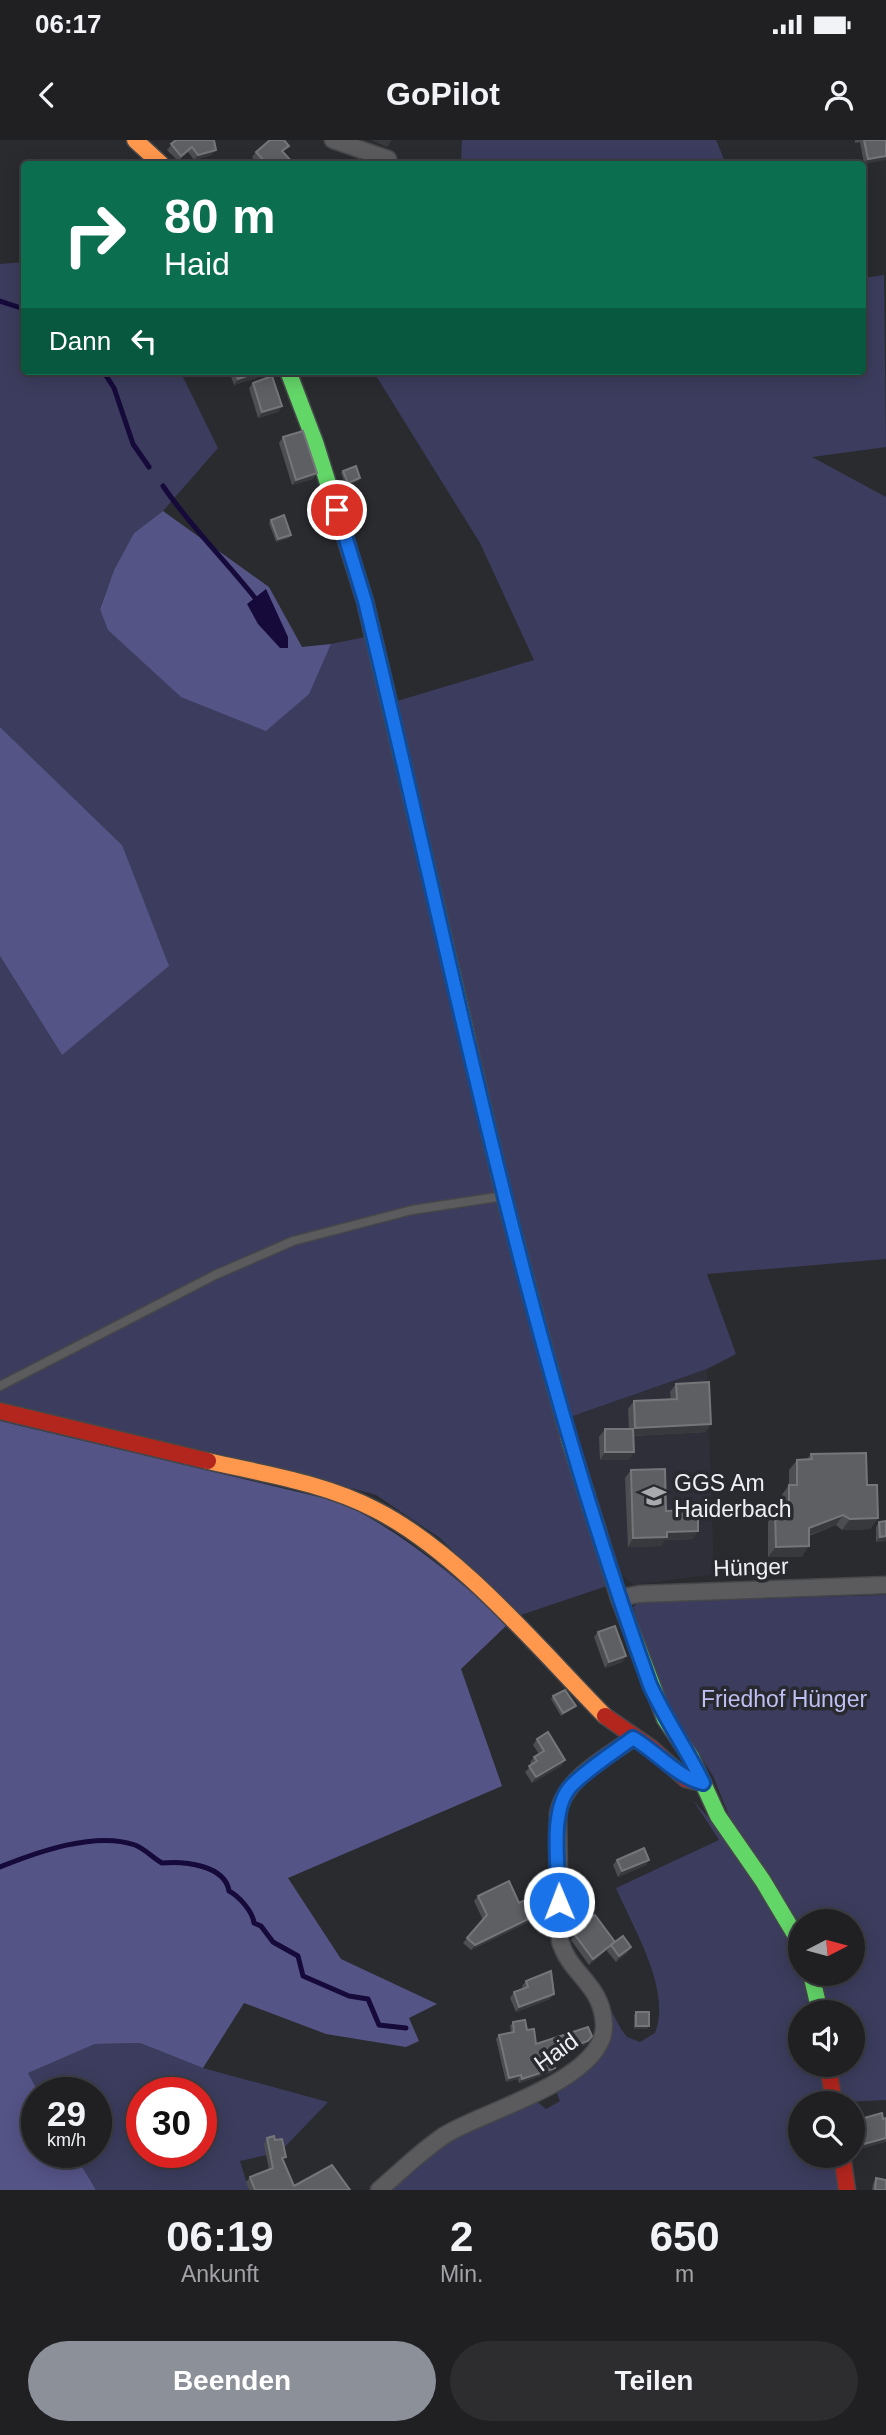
<!DOCTYPE html>
<html lang="de">
<head>
<meta charset="utf-8">
<style>
	body { margin:0; font-family:Arial,sans-serif; background:#2d2d30; color:#f1f3f6; height:100vh; display:flex; flex-direction:column; font-size:26px; white-space:nowrap }
	* { box-sizing:border-box; margin:0 }
	p { font-size:23px; color:#a2a3a6 }
	.icon { flex:none; width:38px; height:38px; fill:none; stroke:currentColor; stroke-width:2; stroke-linecap:round; stroke-linejoin:round }
	.map { position:relative; height:2050px; overflow:hidden }
	.panel { display:flex; flex-direction:column; background:#202023; flex:1 }
	.panel>* { flex:none }
	.hud { position:absolute; left:21px; top:21px; width:845px; height:214px; border-radius:7px; box-shadow:0 4px 18px #0003,0 0 0 2px #3d3e41; background:#0b6e4f; color:#fff; overflow:hidden }
	.needle { width:46px; rotate:84deg }
	.buttons { position:absolute; left:788px; top:1769px; display:grid; gap:14px }
	.buttons a { display:grid; place-items:center; width:77px; height:77px; border-radius:50%; background:#202023; box-shadow:0 4px 18px #0003,0 0 0 2px #3d3e41; font-size:35px }
	.speed { position:absolute; left:21px; top:1937px; display:flex; gap:14px; font-size:35px; font-weight:700; text-align:center }
	.speed>* { display:grid; place-content:center; width:91px; height:91px; border-radius:50%; background:#202023; box-shadow:0 4px 18px #0003,0 0 0 2px #3d3e41; line-height:1 }
	.speed small { font-size:18px; font-weight:400 }
	.speed .limit { border:10px solid #d22; background:#fff; color:#111 }
	.pin { position:absolute; display:grid; place-items:center; width:60px; height:60px; color:#fff; margin:-30px; border:4px solid #fff; border-radius:50%; box-shadow:0 2px 7px #0007 }
	.me { position:absolute; width:77px; margin:-38px; rotate:359deg; stroke-linejoin:round; filter:drop-shadow(0 0 5px #0008) }
	.turn { display:flex; align-items:center; gap:24px; height:147px; padding:0 28px; font-size:32px }
	.turn .icon { width:91px; height:91px; stroke-width:2.5 }
	.turn b { display:block; font-size:49px; line-height:60px }
	.then { display:flex; align-items:center; height:66px; padding:0 28px; background:#0003; gap:14px; font-size:26px }
	.eta { display:flex; justify-content:space-evenly; align-items:center; height:119px; text-align:center }
	.eta b { font-size:42px; font-weight:700; line-height:49px }
	.action { display:flex; gap:14px; margin-top:auto; padding:14px 28px }
	.action a { flex:1; height:80px; border-radius:42px; background:#8c9099; color:#fff; font-size:28px; font-weight:700; line-height:80px; text-align:center }
	.action a+a { background:#2d2d30; color:#f1f3f6 }
	.status { display:flex; justify-content:space-between; align-items:center; height:49px; padding:0 35px; background:#202023; direction:ltr }
	.status svg { height:19px; fill:currentColor }
	header { display:flex; justify-content:space-between; align-items:center; height:91px; padding:0 28px; background:#202023; font-size:32px; font-weight:700 }
	.map>svg:first-child { display:block }
	.built { fill:#2f2f3a }
	.green { fill:#3c3c5e; fill-rule:evenodd }
	.forest { fill:#555487 }
	.water { fill:#150a3a }
	.lines { fill:none; stroke-linecap:round; stroke-linejoin:round }
	.stream { stroke:#150a3a; stroke-width:5 }
	.lane-casing { stroke:#46474a; stroke-width:11 }
	.street-casing { stroke:#46474a; stroke-width:19 }
	.fast-casing { stroke:#46474a; stroke-width:19 }
	.slow-casing { stroke:#46474a; stroke-width:19 }
	.jam-casing { stroke:#46474a; stroke-width:19 }
	.lane { stroke:#5b5b5e; stroke-width:8 }
	.street { stroke:#5b5b5e; stroke-width:16 }
	.fast { stroke:#63d668; stroke-width:16 }
	.slow { stroke:#ff974d; stroke-width:16 }
	.jam { stroke:#b3261e; stroke-width:16 }
	.wall { fill:#4d4e51 }
	.shaded-wall { fill:#38393c }
	.building { fill:#5e5f63; stroke:#757679; stroke-width:2 }
	.route-casing { stroke:#114b97; stroke-width:18 }
	.route { stroke:#1a73e8; stroke-width:12 }
	.labels { text-anchor:middle; stroke-width:7; stroke-linejoin:round; paint-order:stroke }
	.poi-label { font-size:23px; fill:#eeeef3; stroke:#292a30; text-anchor:start }
	.street-label { font-size:23px; fill:#eeeef3; stroke:#292a30 }
	.park-label { font-size:23px; fill:#bebff3; stroke:#292a30 }
</style>
</head>
<body>
<div class="status"><b>06:17</b><svg viewBox="0 0 49 12"><path d="M0 12V9h3v3zM5 12V6h3v6zM10 12V3h3v9zM15 12V0h3v12zM26 1h20v11H26zM47 4h2v5h-2z"/></svg></div>
<header><svg class="icon" aria-label="back" viewBox="0 0 24 24"><path d="M15 5l-7 7 7 7"/></svg>GoPilot<svg class="icon" aria-label="person" viewBox="0 0 24 24"><circle cx="12" cy="8" r="4"/><path d="M4 21q1-7 8-7t8 7"/></svg></header>
<div class="map">
<svg width="886" height="2050" viewBox="0 0 886 2050">
	<rect width="100%" height="100%" fill="#2a2b2f"/>
	<polygon class="built" points="707,1229 714,1434 634,1445 622,1435 570,1277"/>
	<g class="green">
		<polygon points="462,0 716,0 726,24 461,24"/>
		<polygon points="24,122 24,231 180,231 218,308 163,371 134,393 114,430 100,468 308,554 331,504 365,497 607,1446 518,1476 440,1398 376,1355 282,1329 0,1262 0,816 62,915 122,705 0,587 0,124"/>
		<polygon points="884,135 886,307 812,317 886,357 886,1119 707,1134 736,1214 707,1229 570,1277 508,1037 397,561 534,520 480,403 373,231 863,231 863,138"/>
		<path d="M 886,1455 L 886,1960 L 800,1964 L 800,2016 L 842,2016 L 842,2050 L 385,2050 L 442,2002 L 535,1960 L 546,1969 L 560,1961 L 556,1951 L 592,1921 L 605,1859 L 621,1889 L 627,1897 L 640,1902 L 655,1893 C 672,1850 633,1788 616,1748 L 719,1700 L 693,1660 L 712,1682 L 732,1683 L 713,1636 L 675,1576 L 658,1540 L 633,1467 L 639,1462 ZM 800,1782 L 852,1782 L 852,1834 L 800,1834 ZM 800,1872 L 852,1872 L 852,1925 L 800,1925 Z"/>
		<path d="M 140,1903 L 203,1928 L 328,1962 L 280,2012 L 240,2021 L 249,2050 L 96,2050 L 74,2013 L 96,2012 L 96,1953 L 39,1953 L 28,1933 L 95,1904 ZM 142,1953 L 201,1953 L 201,2012 L 142,2012 Z"/>
	</g>
	<g class="forest">
		<polygon points="163,371 269,447 302,507 331,504 309,554 266,591 181,557 108,490 100,469 114,430 134,393"/>
		<polygon points="0,587 122,705 169,826 62,915 0,816"/>
		<path d="M 0,1281 L 340,1362 C 404,1393 455,1437 508,1484 L 461,1529 L 502,1646 L 288,1738 L 341,1819 L 437,1864 L 409,1878 L 419,1901 L 406,1907 L 326,1894 L 244,1863 L 203,1928 L 140,1903 L 95,1904 L 28,1933 L 39,1953 L 37,2012 L 74,2013 L 96,2050 L 0,2050 Z"/>
	</g>
	<polygon class="water" points="266,449 288,497 288,508 280,508 258,484 247,464"/>
	<g class="lines">
		<g class="stream">
			<polyline points="0,161 24,169"/>
			<polyline points="103,231 114,248 133,304 149,327"/>
			<path d="M 163,346 C 190,386 225,420 255,458"/>
			<path d="M 0,1727 C 37,1712 95,1691 135,1705 C 145,1709 153,1718 162,1723 C 184,1721 225,1725 229,1751 C 239,1756 253,1772 254,1783 L 261,1786 L 273,1802 L 298,1816 L 303,1836 L 349,1856 L 368,1859 L 379,1885 L 406,1888"/>
		</g>
		<g class="lane-casing">
			<polyline id="lane" points="0,1246 215,1135 293,1101 412,1070 504,1056"/>
		</g>
		<g class="street-casing">
			<g id="street">
				<polyline points="333,0 388,19"/>
				<polyline points="619,1458 639,1454 886,1445"/>
				<path d="M 379,2050 C 400,2032 421,2011 445,1995 C 483,1971 607,1939 604,1884 C 602,1844 570,1835 560,1801 L 558,1674 C 564,1638 606,1618 633,1598"/>
			</g>
		</g>
		<g class="fast-casing">
			<g id="fast">
				<polyline points="288,231 315,302 365,461 468,901"/>
				<polyline points="568,1296 619,1458 665,1579 691,1617 718,1676 763,1741 800,1803"/>
				<polyline points="811,1834 820,1872"/>
			</g>
		</g>
		<g class="slow-casing">
			<g id="slow">
				<polyline points="135,0 161,24"/>
				<path d="M 208,1321 C 264,1334 325,1343 376,1370 C 459,1412 539,1509 605,1576"/>
			</g>
		</g>
		<g class="jam-casing">
			<g id="jam">
				<polyline points="468,901 504,1056 568,1296"/>
				<polyline points="0,1271 208,1321"/>
				<polyline points="605,1576 651,1608 686,1639 703,1643"/>
				<polyline points="828,1925 834,1964"/>
				<polyline points="842,2016 847,2050"/>
			</g>
		</g>
		<use href="#lane" class="lane"/>
		<use href="#street" class="street"/>
		<use href="#fast" class="fast"/>
		<use href="#slow" class="slow"/>
		<use href="#jam" class="jam"/>
	</g>
	<g class="wall">
		<polygon points="176,0 212,15 194,20 188,12 178,21 167,10"/>
		<polygon points="855,0 886,0 864,24 860,2 855,3"/>
		<polygon points="256,12 284,12 294,24 258,24 252,17"/>
		<polygon points="229,231 260,231 256,238 234,245"/>
		<polygon points="253,243 282,266 278,272 258,278 249,248"/>
		<polygon points="283,297 317,333 313,339 292,345 279,303"/>
		<polygon points="343,331 360,338 358,341 346,346 341,333"/>
		<polygon points="271,380 289,398 276,402 269,383"/>
		<polygon points="676,1244 711,1284 705,1292 634,1296 634,1312 628,1320 600,1320 599,1297 605,1289 629,1289 628,1269 634,1261 671,1259 670,1252"/>
		<polygon points="811,1314 867,1345 878,1378 870,1389 842,1390 836,1385 809,1396 802,1417 768,1417 768,1382 775,1372 782,1371 781,1356 789,1345 789,1330 797,1320 807,1319"/>
		<polygon points="631,1330 666,1371 693,1399 664,1400 661,1406 628,1407 625,1338"/>
		<polygon points="879,1382 886,1401 876,1402 876,1387"/>
		<polygon points="598,1492 626,1516 622,1522 605,1528 594,1497"/>
		<polygon points="553,1556 574,1568 561,1576 551,1559"/>
		<polygon points="537,1599 565,1620 561,1626 532,1643 525,1632 532,1625 530,1622 534,1617 539,1614 533,1605"/>
		<polygon points="617,1720 649,1720 646,1725 618,1737 613,1725"/>
		<polygon points="478,1756 519,1763 549,1772 471,1810 463,1803 483,1780 474,1761"/>
		<polygon points="584,1783 615,1802 631,1807 627,1813 616,1822 607,1811 608,1809 589,1825 571,1800 575,1795 581,1790 580,1789"/>
		<polygon points="526,1841 550,1859 516,1872 510,1858 514,1852 523,1849 522,1846"/>
		<polygon points="636,1872 647,1889 634,1889 634,1875"/>
		<polygon points="513,1882 527,1890 536,1904 592,1896 585,1905 551,1917 555,1928 552,1932 519,1943 518,1939 506,1942 496,1899 499,1895 511,1892 510,1886"/>
		<polygon points="886,1978 886,2001 885,2002 860,2009 853,1986 857,1980"/>
		<polygon points="267,1998 283,2020 294,2046 350,2050 249,2050 246,2042 250,2037 269,2030 264,2004"/>
		<polygon points="876,2038 886,2050 872,2050 873,2044"/>
	</g>
	<g class="shaded-wall">
		<polygon points="371,0 392,0 387,7"/>
		<polygon points="216,10 212,15 194,20 198,15"/>
		<polygon points="886,16 886,20 864,24 868,19"/>
		<polygon points="260,232 256,238 234,245 238,239"/>
		<polygon points="282,266 278,272 258,278 262,272"/>
		<polygon points="317,333 313,339 292,345 296,340"/>
		<polygon points="360,338 358,341 346,346 348,343"/>
		<polygon points="291,395 289,398 276,402 278,399"/>
		<polygon points="711,1284 705,1292 630,1296 635,1288"/>
		<polygon points="605,1312 634,1312 628,1320 600,1320"/>
		<polygon points="843,1375 836,1385 801,1398 809,1388"/>
		<polygon points="878,1378 870,1389 842,1390 850,1379"/>
		<polygon points="698,1391 693,1399 664,1400 661,1406 628,1407 633,1398 667,1392"/>
		<polygon points="886,1396 886,1401 876,1402 880,1397"/>
		<polygon points="809,1406 802,1417 768,1417 776,1407"/>
		<polygon points="626,1516 622,1522 605,1528 609,1522"/>
		<polygon points="565,1620 561,1626 532,1643 536,1637"/>
		<polygon points="649,1720 646,1725 618,1737 622,1731"/>
		<polygon points="553,1767 549,1772 471,1810 475,1805"/>
		<polygon points="611,1805 608,1809 589,1825 593,1819"/>
		<polygon points="631,1807 627,1813 616,1822 619,1816"/>
		<polygon points="554,1854 550,1859 516,1872 519,1867"/>
		<polygon points="636,1886 649,1886 647,1889 634,1889"/>
		<polygon points="588,1901 585,1905 548,1918 551,1914"/>
		<polygon points="555,1928 552,1932 519,1943 522,1939"/>
		<polygon points="521,1935 518,1939 506,1942 509,1938"/>
		<polygon points="886,1998 885,2002 860,2009 864,2004"/>
	</g>
	<g class="building">
		<polygon points="176,0 214,0 216,10 198,15 192,7 181,16 171,4"/>
		<polygon points="270,0 284,0 289,6 282,11 294,24 267,24 256,12"/>
		<polygon points="864,0 886,0 886,16 868,19"/>
		<polygon points="235,231 260,231 260,232 238,239"/>
		<polygon points="272,236 282,266 262,272 253,243"/>
		<polygon points="303,291 317,333 296,340 283,297"/>
		<polygon points="356,326 360,338 348,343 343,331"/>
		<polygon points="284,375 291,395 278,399 271,380"/>
		<polygon points="709,1242 711,1284 635,1288 634,1261 677,1259 676,1244"/>
		<polygon points="605,1289 633,1289 634,1312 605,1312"/>
		<polygon points="866,1313 867,1345 877,1345 878,1378 850,1379 843,1375 809,1388 809,1406 776,1407 775,1372 789,1371 789,1345 797,1345 797,1320 812,1319 811,1314"/>
		<polygon points="665,1329 666,1371 698,1370 698,1391 667,1392 667,1397 633,1398 631,1330"/>
		<polygon points="886,1381 886,1396 880,1397 879,1382"/>
		<polygon points="615,1486 626,1516 609,1522 598,1492"/>
		<polygon points="565,1550 576,1566 563,1573 553,1556"/>
		<polygon points="548,1592 565,1620 536,1637 529,1626 537,1621 534,1617 544,1611 537,1599"/>
		<polygon points="644,1708 649,1720 622,1731 617,1720"/>
		<polygon points="509,1741 519,1763 549,1748 552,1754 553,1767 475,1805 467,1798 487,1775 478,1756"/>
		<polygon points="595,1775 615,1802 593,1819 575,1795 586,1786 584,1783"/>
		<polygon points="623,1796 631,1807 619,1816 611,1805"/>
		<polygon points="551,1831 554,1854 519,1867 514,1852 528,1847 526,1841"/>
		<rect x="636" y="1872" width="13" height="14"/>
		<polygon points="525,1880 527,1890 534,1889 536,1904 588,1887 592,1896 588,1901 551,1914 555,1928 522,1939 521,1935 509,1938 499,1895 514,1892 513,1882"/>
		<polygon points="882,1973 883,1979 886,1978 886,1998 864,2004 857,1980"/>
		<polygon points="274,1996 275,2000 282,1999 286,2017 282,2018 294,2046 332,2025 350,2050 255,2050 250,2037 273,2028 267,1998"/>
		<polygon points="876,2038 886,2040 886,2050 875,2050"/>
	</g>
	<g class="lines">
		<g class="route-casing">
			<path id="route" d="M 337,370 L 365,461 C 453,824 522,1193 650,1545 C 665,1579 687,1609 703,1643 C 677,1637 657,1612 633,1598 C 613,1613 590,1627 572,1645 C 548,1669 559,1730 559,1762"/>
		</g>
		<use href="#route" class="route"/>
	</g>
	<defs>
		<g id="school-bare" transform="scale(1.89)"><path d="M0-5L7-2L0 1L-7-2ZM-4 1L0 2.5L4 1V4Q0 6-4 4Z" fill="#a9aaae" stroke="#292a30" stroke-width="2.5" paint-order="stroke"/></g>
	</defs>
	<g fill-rule="evenodd">
		<use href="#school-bare" x="654" y="1356"/>
	</g>
	<g class="labels">
		<g class="poi-label">
			<text x="674" y="1351">GGS Am<tspan x="674" dy="26">Haiderbach</tspan></text>
		</g>
		<g class="street-label">
			<text transform="translate(751 1427) rotate(-2)" y="8">Hünger</text>
			<text transform="translate(556 1912) rotate(-36)" y="8">Haid</text>
		</g>
		<g class="park-label">
			<text x="784" y="1567">Friedhof Hünger</text>
		</g>
	</g>
</svg>
<div class="buttons">
<a><svg class="needle" viewBox="-14 -14 28 28"><path d="M0-13l5 13h-10z" fill="#e53935"/><path d="M0 13l5-13h-10z" fill="#a2a3a6"/></svg></a>
<a><svg class="icon" aria-label="sound" viewBox="0 0 24 24"><path d="M4 9h4l5-4v14l-5-4H4zM17 9q2 3 0 6"/></svg></a>
<a><svg class="icon" aria-label="search" viewBox="0 0 24 24"><circle cx="10" cy="10" r="6"/><path d="M15 15l6 6"/></svg></a>
</div>
<div class="speed"><div>29<small>km/h</small></div><div class="limit">30</div></div>
<div class="pin" style="left:337px;top:370px;background:#d93025"><svg class="icon" aria-label="arrive" viewBox="0 0 24 24"><path d="M6 21V4h12l-3 4 3 4H6"/></svg></div>
<svg class="me" style="left:559px;top:1762px" viewBox="-20 -20 40 40"><circle r="17" fill="#1a73e8" stroke="#fff" stroke-width="3"/><path d="M0-11L8 9 0 5-8 9z" fill="#fff"/></svg>
<div class="hud">
<div class="turn"><svg class="icon" aria-label="right" viewBox="0 0 24 24"><path d="M7 20v-9h11M14 6l5 5-5 5"/></svg><div><b>80 m</b>Haid</div></div>
<div class="then">Dann<svg class="icon" aria-label="left" viewBox="0 0 24 24"><path d="M17 20v-9H6M10 6l-5 5 5 5"/></svg></div>
</div>
</div>
<section class="panel">
<div class="eta">
<div><b>06:19</b><p>Ankunft</p></div>
<div><b>2</b><p>Min.</p></div>
<div><b>650</b><p>m</p></div>
</div>
<div class="action"><a>Beenden</a><a>Teilen</a></div>
</section>
</body>
</html>
